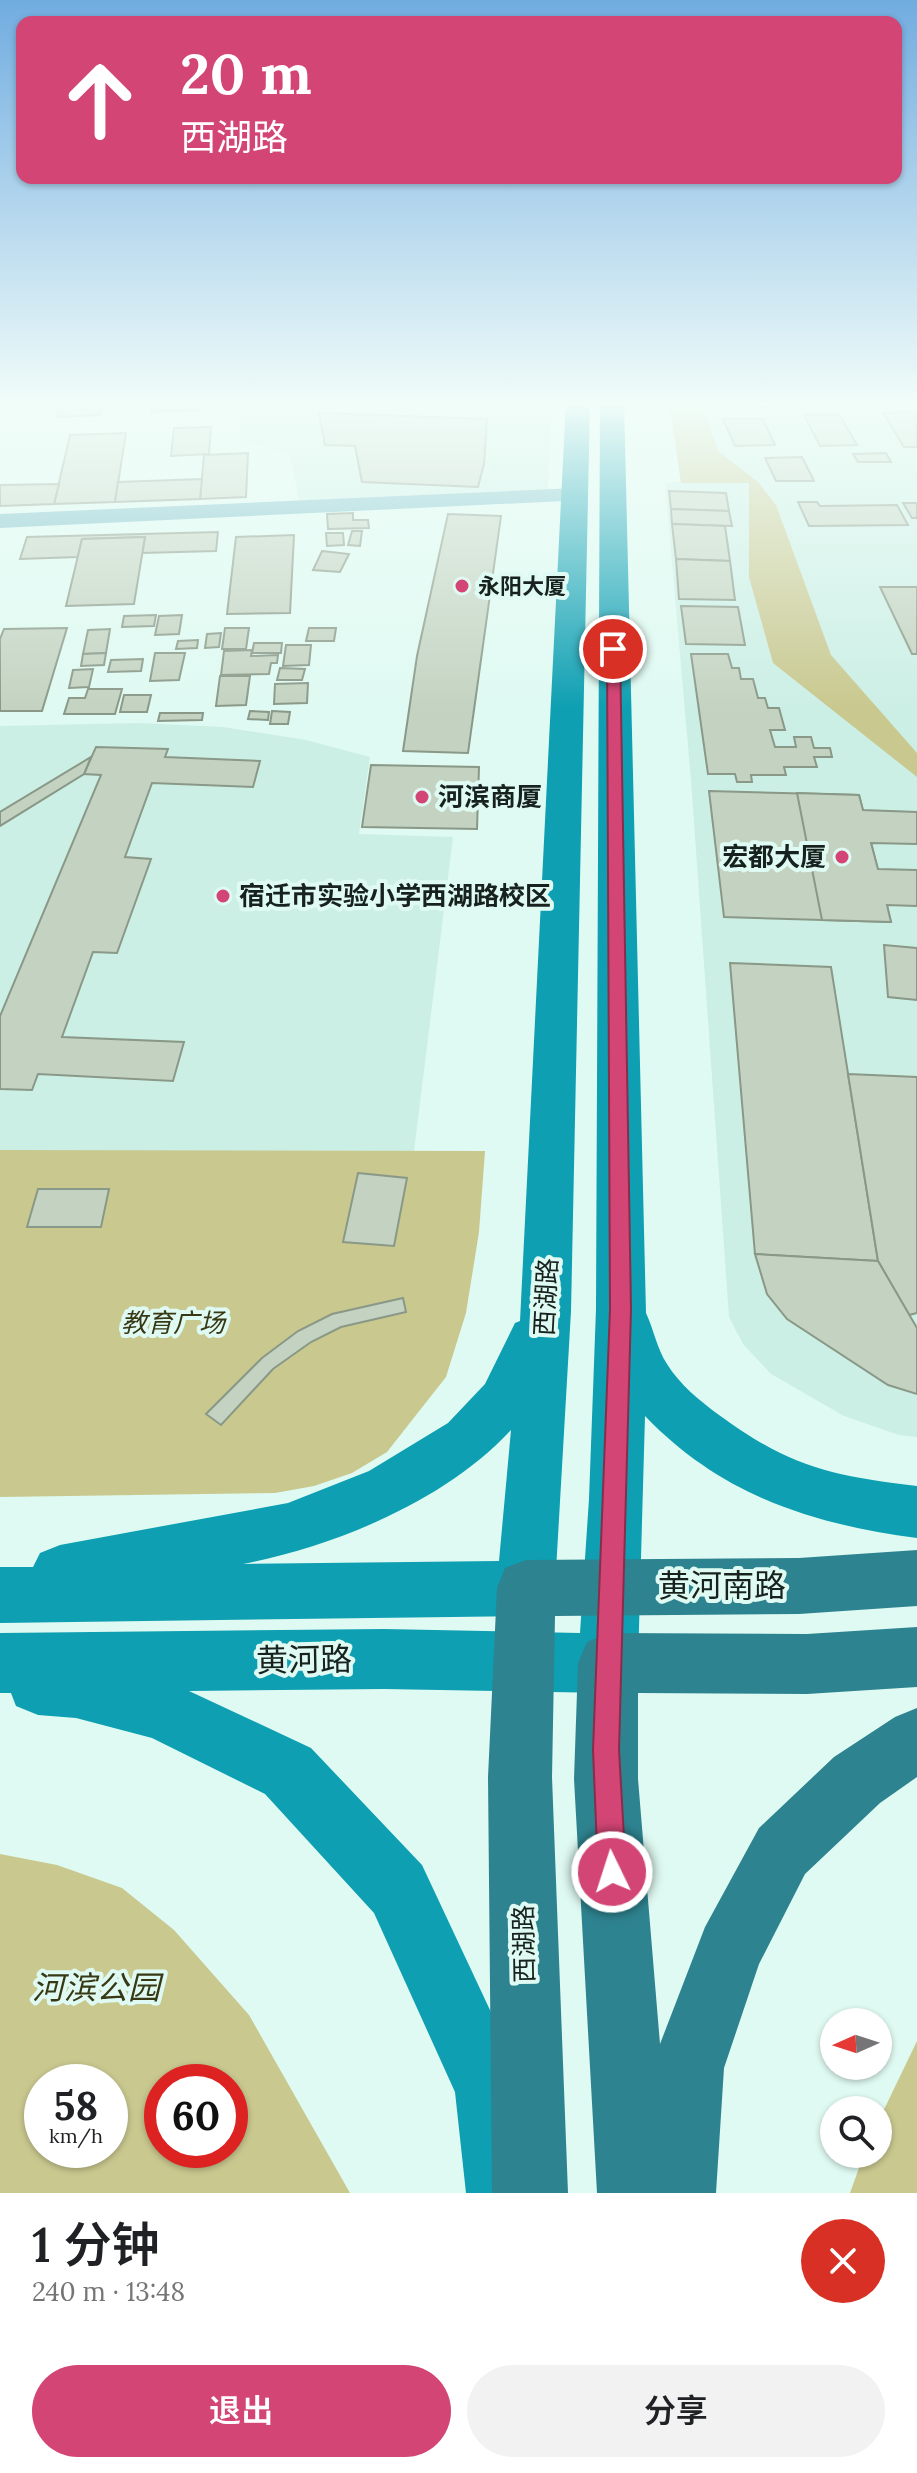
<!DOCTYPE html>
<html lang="zh">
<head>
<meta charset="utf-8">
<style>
	body { margin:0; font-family:Lora,"Noto Sans SC",serif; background:#f2f2f2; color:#202124; height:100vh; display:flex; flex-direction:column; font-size:30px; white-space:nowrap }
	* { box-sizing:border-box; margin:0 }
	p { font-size:26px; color:#757577 }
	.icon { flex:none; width:44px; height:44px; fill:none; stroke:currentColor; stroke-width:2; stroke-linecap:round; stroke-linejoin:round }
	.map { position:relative; height:2193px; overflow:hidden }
	.drawer { display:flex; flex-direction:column; background:#fff; flex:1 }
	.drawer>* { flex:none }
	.banner { position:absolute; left:16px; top:16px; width:886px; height:168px; border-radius:16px; box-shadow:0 2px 6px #0004; background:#d24574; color:#fff; overflow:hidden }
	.needle { width:52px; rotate:267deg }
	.fabs { position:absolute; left:820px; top:2008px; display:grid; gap:16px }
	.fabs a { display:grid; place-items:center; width:72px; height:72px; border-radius:50%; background:#fff; box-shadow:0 2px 6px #0004; font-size:40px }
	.speed { position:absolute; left:24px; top:2064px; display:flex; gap:16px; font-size:40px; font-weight:700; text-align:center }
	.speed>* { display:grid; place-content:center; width:104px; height:104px; border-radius:50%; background:#fff; box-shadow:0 2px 6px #0004; line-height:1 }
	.speed small { font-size:20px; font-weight:400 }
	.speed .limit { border:12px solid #d22; background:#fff; color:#111 }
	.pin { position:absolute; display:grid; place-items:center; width:68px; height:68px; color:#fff; margin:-34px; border:4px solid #fff; border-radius:50%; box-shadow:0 2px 8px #0007 }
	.me { position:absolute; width:88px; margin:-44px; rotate:356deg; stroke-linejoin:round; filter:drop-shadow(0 0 6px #0008) }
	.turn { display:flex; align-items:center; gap:28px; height:168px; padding:0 32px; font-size:36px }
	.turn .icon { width:104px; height:104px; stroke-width:2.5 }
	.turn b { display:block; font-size:56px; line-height:68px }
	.round { display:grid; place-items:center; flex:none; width:84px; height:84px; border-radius:42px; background:#f2f2f2 }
	.summary { display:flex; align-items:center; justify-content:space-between; height:136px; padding:0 32px }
	h1 { font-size:48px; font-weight:600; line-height:60px }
	.cta { display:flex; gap:16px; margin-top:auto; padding:16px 32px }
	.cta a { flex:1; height:92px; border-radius:48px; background:#d24574; color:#fff; font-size:32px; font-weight:600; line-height:92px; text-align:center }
	.cta a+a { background:#f2f2f2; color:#202124 }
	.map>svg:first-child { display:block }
	.built { fill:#ccefe5 }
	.green { fill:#c9c88f; fill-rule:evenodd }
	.building { fill:#c4d3c1; stroke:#899887; stroke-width:2 }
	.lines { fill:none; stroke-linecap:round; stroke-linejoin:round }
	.minor { fill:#76bcc8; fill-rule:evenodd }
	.secondary { fill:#0e9fb2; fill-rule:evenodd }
	.primary { fill:#2e8390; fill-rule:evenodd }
	.route { fill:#d24574; stroke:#882d4b; stroke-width:2 }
	.poi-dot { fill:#d24574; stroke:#dffaf2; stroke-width:3 }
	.labels { text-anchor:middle; stroke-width:8; stroke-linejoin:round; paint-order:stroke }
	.far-poi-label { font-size:22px; font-weight:bold; fill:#17211e; stroke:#dffaf2; text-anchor:start }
	.poi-label { font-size:26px; font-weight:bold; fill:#17211e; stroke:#dffaf2; text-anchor:start }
	.street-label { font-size:26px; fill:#17211e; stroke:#dffaf2 }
	.park-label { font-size:26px; font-style:italic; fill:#393815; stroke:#dffaf2 }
	.near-street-label { font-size:32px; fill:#17211e; stroke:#dffaf2 }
	.near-park-label { font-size:32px; font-style:italic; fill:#393815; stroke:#dffaf2 }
</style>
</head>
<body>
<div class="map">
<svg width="917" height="2193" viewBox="0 0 917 2193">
	<rect width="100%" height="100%" fill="#dffaf2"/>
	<g class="built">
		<polygon points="236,401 552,401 548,489 299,501 290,455 241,440"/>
		<polygon points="669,401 917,401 917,1437 899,1435 844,1416 771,1374 743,1344 729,1317 691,780 665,483 681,482"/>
		<polygon points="139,723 223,727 306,740 370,757 359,834 453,837 414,1151 0,1151 0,726"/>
	</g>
	<g class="green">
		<polygon points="669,401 701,401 718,451 758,482 776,505 831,655 917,753 917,777 773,663 749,577 749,483 681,483"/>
		<polygon points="0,1150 485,1151 479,1232 466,1313 446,1377 387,1452 352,1473 314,1486 275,1493 0,1497"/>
		<path d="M 0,1854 L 57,1865 L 122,1888 L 174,1930 L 249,2015 L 350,2193 L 0,2193 ZM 42,2082 L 110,2082 L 110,2150 L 42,2150 ZM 230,2082 L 230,2150 L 162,2150 L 162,2082 Z"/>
		<polygon points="917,2041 917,2193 850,2193 864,2154 878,2154 878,2122"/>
	</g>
	<g class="building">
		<polygon points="61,401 103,401 100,415 57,417"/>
		<polygon points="152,401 200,401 200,410 151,412"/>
		<polygon points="741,401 776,401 778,407 744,407"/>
		<polygon points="917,412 917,447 904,447 883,413"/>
		<polygon points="319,413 487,419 484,464 478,487 362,482 355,446 325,445"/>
		<polygon points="839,414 857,445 820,446 804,415"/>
		<polygon points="723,419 763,419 775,445 735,446"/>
		<polygon points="211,427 209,454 171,456 174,428"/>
		<polygon points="126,433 115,502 54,504 70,435"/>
		<polygon points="248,453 246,497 200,499 204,455"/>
		<polygon points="886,453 891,462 858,462 853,454"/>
		<polygon points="802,457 814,481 776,481 765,458"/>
		<polygon points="202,479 200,499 115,502 118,482"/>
		<polygon points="59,484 54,504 0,506 0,485"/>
		<polygon points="669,491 726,493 729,511 671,509"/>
		<polygon points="798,502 817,502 820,506 897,505 908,525 809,526"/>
		<polygon points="903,503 917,503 917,518 912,518"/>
		<polygon points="671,509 729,511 732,526 672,524"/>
		<polygon points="353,513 353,520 368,520 369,528 328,529 327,514"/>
		<polygon points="448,514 501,516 468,753 403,751 417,656"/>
		<polygon points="672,524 725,526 730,561 676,559"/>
		<polygon points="352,531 362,531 360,546 348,545"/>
		<polygon points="218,532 216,551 142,553 145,537 82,539 78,557 20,559 27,537"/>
		<polygon points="326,533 343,533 344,545 327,546"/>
		<polygon points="294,535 290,613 227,614 236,537"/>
		<polygon points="145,537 134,604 66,606 82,539"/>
		<polygon points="322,551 349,554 340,572 313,570"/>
		<polygon points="676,559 730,561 735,600 679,599"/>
		<polygon points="880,587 917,587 917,654 912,654"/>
		<polygon points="681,606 738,607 745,645 686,644"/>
		<polygon points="156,615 154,626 122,627 124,616"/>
		<polygon points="182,615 179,634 155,635 159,616"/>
		<polygon points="67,628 42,711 0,711 0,639 4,629"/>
		<polygon points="225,628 249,628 246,649 222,649"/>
		<polygon points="309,628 336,628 334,641 306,641"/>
		<polygon points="110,629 106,653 83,654 88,630"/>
		<polygon points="221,633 219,647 205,648 207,634"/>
		<polygon points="198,640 197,648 176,649 178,641"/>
		<polygon points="254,643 282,643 281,653 252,653"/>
		<polygon points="286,645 311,645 309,665 283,666"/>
		<polygon points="252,650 251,656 278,655 277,663 271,663 269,674 221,675 224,651"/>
		<polygon points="106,653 104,665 81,666 83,654"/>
		<polygon points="155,653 185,653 179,680 150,681"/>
		<polygon points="691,654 728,654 732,668 739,668 741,679 753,679 758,698 765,698 768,708 779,708 785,730 770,730 775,747 796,747 794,737 811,737 814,748 830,748 832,757 814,757 817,767 784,767 786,775 751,775 752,782 737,782 735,774 708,774"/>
		<polygon points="143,659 141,671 108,672 111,660"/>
		<polygon points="280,668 305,669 302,680 277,680"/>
		<polygon points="93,669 89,687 69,688 73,670"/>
		<polygon points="220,676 250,676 246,705 216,706"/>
		<polygon points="308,683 307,703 274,704 275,684"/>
		<polygon points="88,689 122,689 115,714 64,714 69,698 85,698"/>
		<polygon points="124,695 151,695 147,712 120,712"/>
		<polygon points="250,711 269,712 268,720 248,719"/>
		<polygon points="272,711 290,712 288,724 270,724"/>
		<polygon points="160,713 203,713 202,720 158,721"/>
		<polygon points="96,747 168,749 165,757 260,761 253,787 152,783 125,857 151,859 117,953 93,952 62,1037 184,1042 173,1081 38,1074 32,1090 0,1089 0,1016 101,775 84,774"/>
		<polygon points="91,757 84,774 0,826 0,812"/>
		<polygon points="371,765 479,767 477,829 362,827"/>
		<polygon points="709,791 859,795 891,922 724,917"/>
		<polygon points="797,793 859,795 863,810 917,812 917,844 871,843 878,869 917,870 917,906 887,905 891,922 822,920"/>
		<polygon points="884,945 917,948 917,1000 888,997"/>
		<polygon points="730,963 831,967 878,1261 755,1254"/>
		<polygon points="848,1074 917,1077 917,1313 909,1315 878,1261"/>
		<polygon points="358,1173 407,1178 394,1246 343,1242"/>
		<polygon points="38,1189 109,1189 101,1227 27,1227"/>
		<polygon points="755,1254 878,1261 917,1328 917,1394 888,1385 787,1319 767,1294"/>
		<polygon points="403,1298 406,1312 341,1327 311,1342 273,1369 221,1425 206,1414 262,1358 298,1331 332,1314"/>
	</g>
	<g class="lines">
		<polygon class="minor" points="576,488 585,490 588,495 585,500 0,528 0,514"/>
		<g class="secondary">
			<path d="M 566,401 L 590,401 L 571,1311 L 555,1588 L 547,1608 L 526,1616 L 0,1623 L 0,1567 L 33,1567 L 40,1553 L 60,1545 L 288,1503 L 369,1471 L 448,1423 L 485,1384 L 515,1323 L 520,1321 ZM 511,1430 L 499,1561 L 243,1564 C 336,1546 447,1500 511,1430 Z"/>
			<path d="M 600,401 L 624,401 L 646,1313 C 654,1330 657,1349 667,1364 C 680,1385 700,1401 719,1415 C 790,1467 831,1476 917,1486 L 917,1538 C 811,1524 721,1495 645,1416 L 638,1663 L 629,1684 L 608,1693 L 384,1689 L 189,1691 L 311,1748 L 422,1865 L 527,2089 L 542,2193 L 466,2193 L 455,2092 L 374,1913 L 265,1794 L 152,1738 L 76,1718 L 38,1715 L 16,1706 L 11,1693 L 0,1693 L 0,1633 L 384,1629 L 580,1633 L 589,1499 L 596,1309 Z"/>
		</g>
		<g class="primary">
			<polygon points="917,1550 917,1606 799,1614 555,1616 552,1777 568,2193 492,2193 488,1777 497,1588 505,1568 526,1560 799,1558"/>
			<polygon points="917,1627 917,1687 807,1694 638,1693 638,1779 660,2044 705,1927 759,1828 834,1757 895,1717 917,1708 917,1777 880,1803 805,1874 759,1964 724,2068 716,2193 597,2193 574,1779 578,1663 587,1642 608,1633 807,1634"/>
		</g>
	</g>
	<linearGradient id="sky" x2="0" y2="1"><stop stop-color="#71ace0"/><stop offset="0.57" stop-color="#f1fdf9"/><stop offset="1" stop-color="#f1fdf9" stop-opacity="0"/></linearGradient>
	<rect width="917" height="708" fill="url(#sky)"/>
	<polygon class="route" points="613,646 620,649 631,1309 619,1750 626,1872 622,1882 612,1886 602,1882 598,1872 593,1750 610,1309 607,649"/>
	<g class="poi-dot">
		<circle cx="462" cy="586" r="8"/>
		<circle cx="422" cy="797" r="8"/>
		<circle cx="842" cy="857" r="8"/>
		<circle cx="223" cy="896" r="8"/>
	</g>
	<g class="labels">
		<g class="far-poi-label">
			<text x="478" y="594">永阳大厦</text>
		</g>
		<g class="poi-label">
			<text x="438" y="806">河滨商厦</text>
			<text x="826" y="866" text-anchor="end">宏都大厦</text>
			<text x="239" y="905">宿迁市实验小学西湖路校区</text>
		</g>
		<g class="street-label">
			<text transform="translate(546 1297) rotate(-87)" y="9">西湖路</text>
			<text transform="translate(524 1944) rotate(-91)" y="9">西湖路</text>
		</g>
		<g class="park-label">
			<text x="173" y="1332">教育广场</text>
		</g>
		<g class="near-street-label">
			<text x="722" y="1597">黄河南路</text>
			<text transform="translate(304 1660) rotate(-1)" y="11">黄河路</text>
		</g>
		<g class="near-park-label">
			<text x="96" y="1999">河滨公园</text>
		</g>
	</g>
</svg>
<div class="fabs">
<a><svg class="needle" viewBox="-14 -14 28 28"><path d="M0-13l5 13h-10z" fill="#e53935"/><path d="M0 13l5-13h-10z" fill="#757577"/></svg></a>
<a><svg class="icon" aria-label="search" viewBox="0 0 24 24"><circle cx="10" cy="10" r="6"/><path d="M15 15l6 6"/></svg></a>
</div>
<div class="speed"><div>58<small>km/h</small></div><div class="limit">60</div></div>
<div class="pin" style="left:613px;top:649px;background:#d93025"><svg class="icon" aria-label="arrive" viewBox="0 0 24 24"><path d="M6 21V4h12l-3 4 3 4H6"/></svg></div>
<svg class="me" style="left:612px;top:1872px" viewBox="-20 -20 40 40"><circle r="17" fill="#d24574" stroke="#fff" stroke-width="3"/><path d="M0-11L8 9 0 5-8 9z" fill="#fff"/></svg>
<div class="banner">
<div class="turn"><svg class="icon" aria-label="ahead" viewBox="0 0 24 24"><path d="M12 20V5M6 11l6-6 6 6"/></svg><div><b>20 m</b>西湖路</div></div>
</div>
</div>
<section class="drawer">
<div class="summary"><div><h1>1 分钟</h1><p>240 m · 13:48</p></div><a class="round" style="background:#d93025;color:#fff"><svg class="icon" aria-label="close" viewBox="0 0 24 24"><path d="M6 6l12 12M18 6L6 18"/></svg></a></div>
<div class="cta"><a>退出</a><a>分享</a></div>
</section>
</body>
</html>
